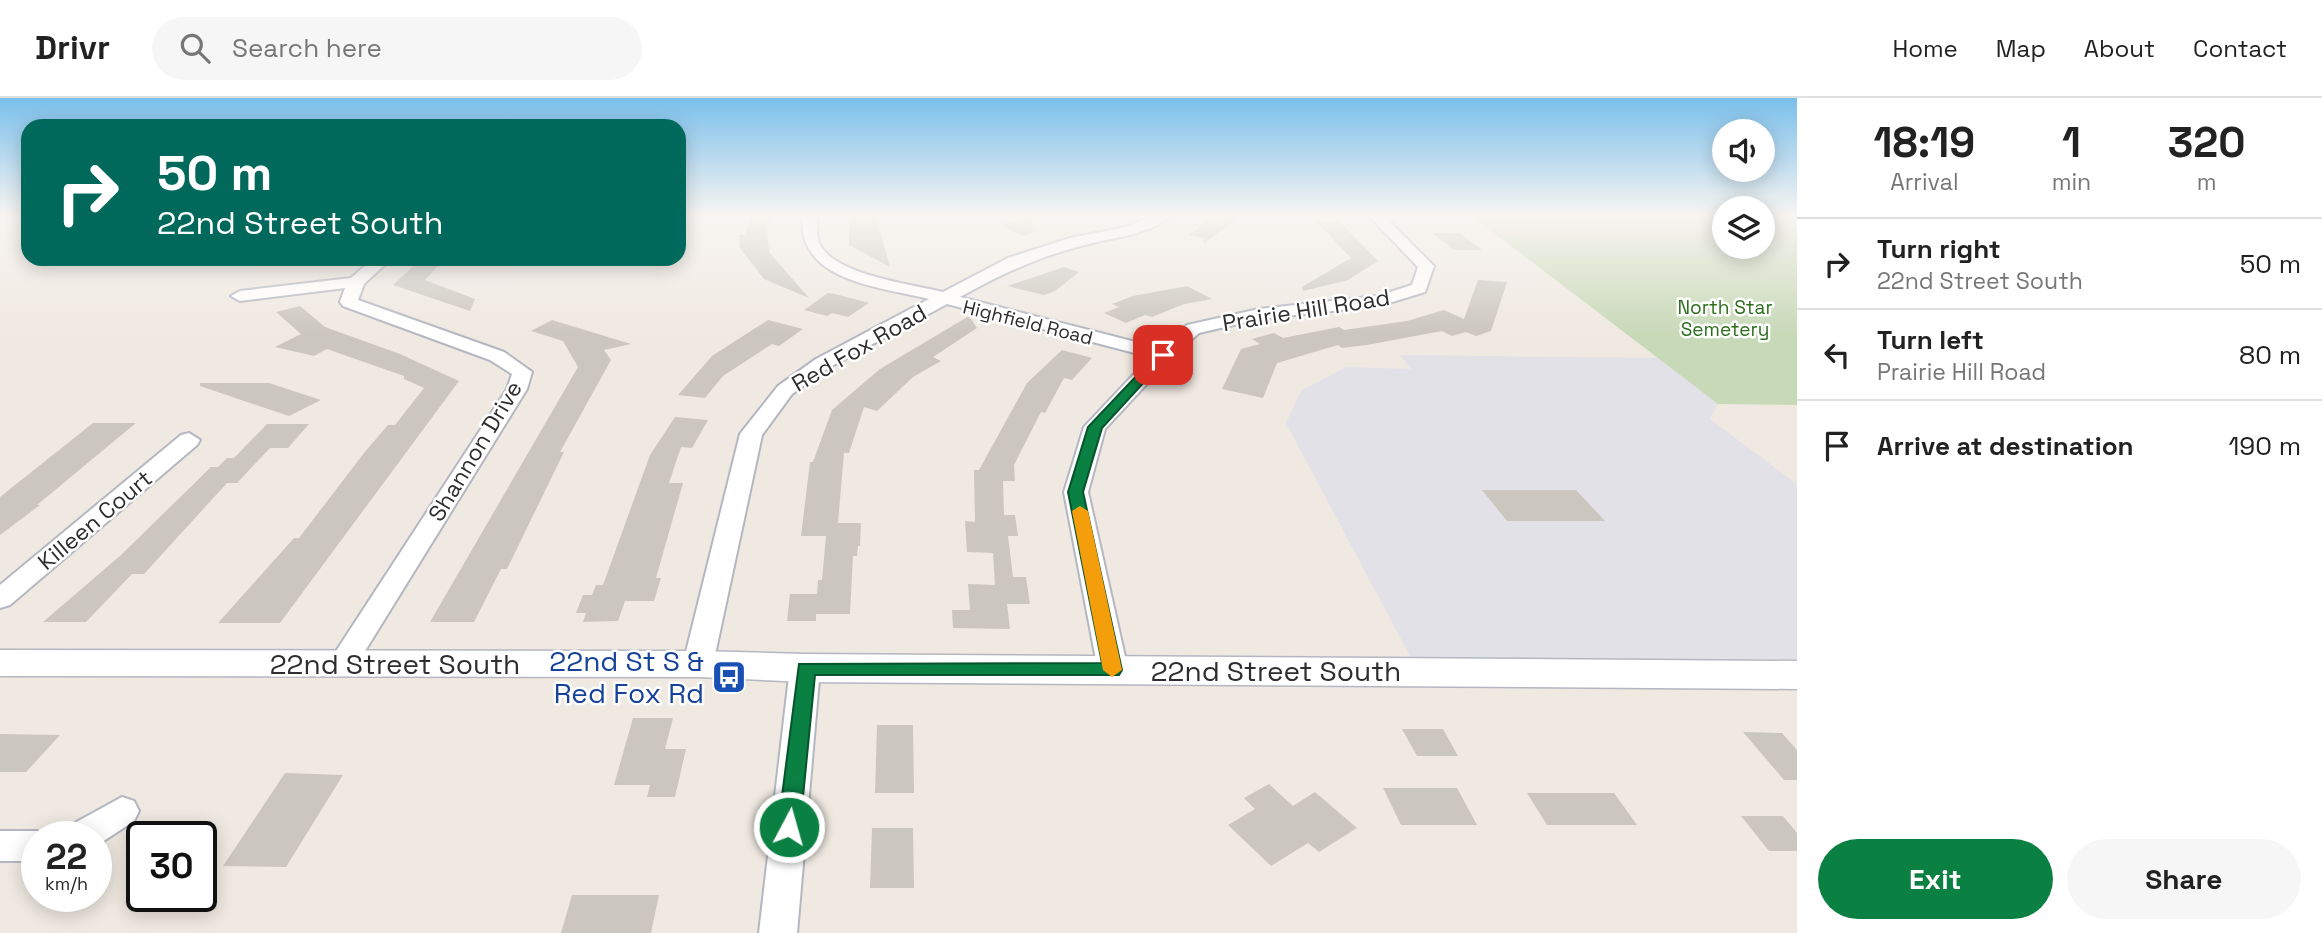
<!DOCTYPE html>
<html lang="en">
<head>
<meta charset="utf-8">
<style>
	body { margin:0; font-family:"Space Grotesk",sans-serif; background:#f6f6f6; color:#222; height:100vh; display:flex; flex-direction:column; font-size:26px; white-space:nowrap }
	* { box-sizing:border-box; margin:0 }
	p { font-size:23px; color:#767676 }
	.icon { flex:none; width:38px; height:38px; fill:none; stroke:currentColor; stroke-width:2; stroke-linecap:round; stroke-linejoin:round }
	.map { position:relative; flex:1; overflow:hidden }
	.panel { display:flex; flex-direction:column; background:#fff; width:525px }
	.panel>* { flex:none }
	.top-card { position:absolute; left:21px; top:21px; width:665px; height:147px; border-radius:21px; box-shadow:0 4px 18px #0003; background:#00695c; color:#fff; overflow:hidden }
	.buttons { position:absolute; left:1712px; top:21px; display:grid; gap:14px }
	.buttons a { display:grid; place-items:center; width:63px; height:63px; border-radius:50%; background:#fff; box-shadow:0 4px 18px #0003; font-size:35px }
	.speed { position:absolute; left:21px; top:723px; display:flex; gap:14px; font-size:35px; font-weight:700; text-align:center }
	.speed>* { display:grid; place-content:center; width:91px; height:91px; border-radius:50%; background:#fff; box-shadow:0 4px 18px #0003; line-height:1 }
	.speed small { font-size:18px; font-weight:400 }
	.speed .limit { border:4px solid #111; border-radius:10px; background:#fff; color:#111 }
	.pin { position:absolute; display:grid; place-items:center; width:60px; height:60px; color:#fff; margin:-30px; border-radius:14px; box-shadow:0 4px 10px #0006 }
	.me { position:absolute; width:77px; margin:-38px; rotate:6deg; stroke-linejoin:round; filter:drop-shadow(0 0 5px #0008) }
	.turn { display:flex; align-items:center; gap:24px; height:147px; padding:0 21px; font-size:32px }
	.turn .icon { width:91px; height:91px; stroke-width:2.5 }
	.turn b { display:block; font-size:49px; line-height:60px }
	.eta { display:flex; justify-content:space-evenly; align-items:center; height:119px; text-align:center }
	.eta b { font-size:42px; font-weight:800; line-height:49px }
	.button { display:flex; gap:14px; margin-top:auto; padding:14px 21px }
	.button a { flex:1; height:80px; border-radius:42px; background:#0b8043; color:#fff; font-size:28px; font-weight:800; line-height:80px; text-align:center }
	.button a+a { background:#f6f6f6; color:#222 }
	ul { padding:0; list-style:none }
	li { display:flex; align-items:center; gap:21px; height:91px; padding:0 21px; border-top:2px solid #e0e0e0 }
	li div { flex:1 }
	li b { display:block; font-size:26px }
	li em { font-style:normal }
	header { display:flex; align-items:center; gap:42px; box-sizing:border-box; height:98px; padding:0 35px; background:#fff; border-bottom:2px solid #e0e0e0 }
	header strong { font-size:33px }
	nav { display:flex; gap:38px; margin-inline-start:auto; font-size:24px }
	.search { width:490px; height:63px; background:#f6f6f6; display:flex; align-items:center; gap:18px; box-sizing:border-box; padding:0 24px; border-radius:38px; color:#767676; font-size:26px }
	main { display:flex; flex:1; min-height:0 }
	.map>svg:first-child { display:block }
	.industrial { fill:#e3e1e8 }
	.cemetery { fill:#c8d9b8 }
	.building { fill:#cbc7bf }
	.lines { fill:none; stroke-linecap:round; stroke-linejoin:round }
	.minor-casing { stroke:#b4b7c1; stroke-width:4 }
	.tertiary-casing { stroke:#b4b7c1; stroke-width:3 }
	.minor { fill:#fff; fill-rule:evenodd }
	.tertiary { fill:#fff; fill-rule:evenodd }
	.route { fill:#0b8043; stroke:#07532c; stroke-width:2 }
	.slow { fill:#f59e0b }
	.labels { text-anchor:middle; stroke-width:5; stroke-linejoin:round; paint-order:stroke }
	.far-park-label { font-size:19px; fill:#2c6e1b; stroke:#fff }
	.far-street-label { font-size:19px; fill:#2e2e2e; stroke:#fff }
	.street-label { font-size:23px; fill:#2e2e2e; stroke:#fff }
	.near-transit-label { font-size:28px; fill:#164399; stroke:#fff; text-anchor:end }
	.near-street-label { font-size:28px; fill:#2e2e2e; stroke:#fff }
</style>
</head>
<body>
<header>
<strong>Drivr</strong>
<div class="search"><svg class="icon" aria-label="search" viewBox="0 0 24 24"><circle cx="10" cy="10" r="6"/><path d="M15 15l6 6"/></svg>Search here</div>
<nav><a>Home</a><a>Map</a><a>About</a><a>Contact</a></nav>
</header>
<main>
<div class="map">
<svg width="1797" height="835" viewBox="0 0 1797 835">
	<rect width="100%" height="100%" fill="#efe9e1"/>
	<polygon class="industrial" points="1400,257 1658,260 1718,306 1710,321 1797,386 1797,561 1411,560 1286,325 1301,293 1346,269 1411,271"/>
	<polygon class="cemetery" points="1472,118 1724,118 1724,149 1762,149 1762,118 1797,118 1797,307 1718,306"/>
	<g class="building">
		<polygon points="752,118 771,118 767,131 769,154 809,200 764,181 740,150 739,137 745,137"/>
		<polygon points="849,118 876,118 890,169 849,147"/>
		<polygon points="1026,118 1031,118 1033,135 1023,138 1001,127"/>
		<polygon points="1205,118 1241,118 1203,146 1204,140 1189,137 1205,125"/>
		<polygon points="1316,123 1339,123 1378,163 1348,182 1303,193 1302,189 1351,160"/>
		<polygon points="1433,135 1460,135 1482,152 1454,152"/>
		<polygon points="421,161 445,161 425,182 475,201 470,213 393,187"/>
		<polygon points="1064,169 1079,174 1055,193 1044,197 1007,188"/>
		<polygon points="1478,182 1507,184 1491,233 1476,238 1466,234 1452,238 1442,233 1367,247 1342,250 1338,247 1277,265 1263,300 1222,291 1241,251 1260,246 1252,241 1274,235 1283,240 1339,229 1344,232 1407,223 1444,212 1464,221"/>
		<polygon points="1187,188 1212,201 1184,206 1152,219 1145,217 1126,225 1104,215 1119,209 1112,206 1133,198"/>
		<polygon points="828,195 835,196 869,205 848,219 832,215 827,218 804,212"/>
		<polygon points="300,208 325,229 400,256 459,283 280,525 218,525 294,440 299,440 364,355 388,327 395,327 424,290 404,281 404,278 327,251 314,258 275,249 301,236 276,214"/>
		<polygon points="969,218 977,230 933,259 941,263 913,279 877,313 864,309 849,355 844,355 838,425 861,425 860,448 858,448 857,458 853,458 850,516 816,516 816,523 787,523 790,496 817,496 818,482 822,482 826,438 801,438 810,364 813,364 832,312 880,271"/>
		<polygon points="552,222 631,246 604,252 611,262 560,354 564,354 507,471 501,471 474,524 430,524 578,269 563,243 531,233"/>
		<polygon points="768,222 803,231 779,248 772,246 723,278 705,300 678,297 712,258"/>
		<polygon points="1062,252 1092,260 1072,282 1064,280 1045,315 1041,314 1014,367 1015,383 1003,383 1004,417 1015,417 1018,438 1008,438 1013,479 1026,479 1030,506 1007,506 1010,531 953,530 952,512 970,512 968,486 995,487 993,455 967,454 965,423 975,424 974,372 979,372 1027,285"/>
		<polygon points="200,285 269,285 321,302 289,318 200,288"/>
		<polygon points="675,319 708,322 692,350 681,349 669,385 683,385 656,480 661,480 654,503 625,503 618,523 583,524 586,515 576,515 583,497 592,497 596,487 603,487 650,357"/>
		<polygon points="93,325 136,325 37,407 40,407 0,437 0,399"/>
		<polygon points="267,326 309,326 288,350 270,350 237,385 227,385 144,476 132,476 86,524 43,524 121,457 211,369 218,369 227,360 234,360"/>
		<polygon points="1482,392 1576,392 1605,423 1507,423"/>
		<polygon points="633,620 673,620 665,651 686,651 675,699 647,699 650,687 614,687"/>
		<polygon points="877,627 913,627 914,695 875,695"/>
		<polygon points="1402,631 1443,631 1458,658 1417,658"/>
		<polygon points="1743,634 1782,635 1797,652 1797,682 1784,682"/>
		<polygon points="0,636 60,637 26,674 0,674"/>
		<polygon points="285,675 343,677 286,769 223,768"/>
		<polygon points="1269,686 1293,708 1315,694 1357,730 1319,754 1308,745 1271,768 1228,727 1255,711 1244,700"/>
		<polygon points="1383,690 1457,690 1477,727 1401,727"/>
		<polygon points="1527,695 1614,695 1637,727 1547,727"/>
		<polygon points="1741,718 1783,718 1797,735 1797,753 1769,753"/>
		<polygon points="872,730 913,730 914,790 870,790"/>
		<polygon points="572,797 659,797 651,835 561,835"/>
	</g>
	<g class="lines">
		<g class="minor-casing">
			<g id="minor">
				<path d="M 803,118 L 817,118 C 817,127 816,136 819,145 C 833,177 911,186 943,194 L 1008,160 L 1070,140 L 1126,129 L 1151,118 L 1169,118 C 1160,129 1136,136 1121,139 C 1057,151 1016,168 960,199 L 1159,250 L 1187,227 L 1259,211 L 1377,198 L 1412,187 L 1418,169 L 1369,118 L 1384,118 L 1434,168 L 1425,194 L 1379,208 L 1259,221 L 1199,235 L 1170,261 L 1105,331 L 1088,394 L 1128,572 L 1123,579 L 1113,583 L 1103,579 L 1098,572 L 1064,394 L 1084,329 L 1150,259 L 947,206 L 830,269 L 792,296 L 762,337 L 713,566 L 708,573 L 698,576 L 688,573 L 683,566 L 740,336 L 778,288 L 816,261 L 929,201 C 882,189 796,184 803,118 Z"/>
				<polygon points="373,161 391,161 364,186 358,202 504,254 532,274 527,291 352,574 342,577 332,574 327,567 507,291 512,276 490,262 343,208 340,204 345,190 240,203 231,198 240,193 351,180"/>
				<polygon points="189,335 200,342 197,347 10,507 0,510 0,487 181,337"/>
				<polygon points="805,559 815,563 820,570 797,835 759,835 790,570 795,563"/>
				<polygon points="122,699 134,703 139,713 134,723 96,748 96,738 66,738 71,727"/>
				<polygon points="0,733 37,733 50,738 37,738 37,763 0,763"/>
			</g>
		</g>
		<g class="tertiary-casing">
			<polygon id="tertiary" points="0,552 698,553 805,556 1797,563 1797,591 805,584 698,579 0,578"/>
		</g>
		<use href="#minor" class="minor"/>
		<use href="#tertiary" class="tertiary"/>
	</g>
	<linearGradient id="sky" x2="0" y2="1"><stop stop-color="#7abfeb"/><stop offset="0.5" stop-color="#f8f5f2"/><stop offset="1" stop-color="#f8f5f2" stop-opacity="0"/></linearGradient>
	<rect width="1797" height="235" fill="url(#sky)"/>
	<polygon class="route" points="1158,255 1169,257 1102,330 1083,394 1122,572 1119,577 815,577 800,729 797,736 789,739 781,736 778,729 799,566 1102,565 1068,394 1088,329"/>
	<polygon class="slow" points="1080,408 1088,413 1122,572 1112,579 1103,572 1072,413"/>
	<defs>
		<g id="bus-square" transform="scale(1.75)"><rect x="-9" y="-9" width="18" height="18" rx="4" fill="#1a4fb4" stroke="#fff"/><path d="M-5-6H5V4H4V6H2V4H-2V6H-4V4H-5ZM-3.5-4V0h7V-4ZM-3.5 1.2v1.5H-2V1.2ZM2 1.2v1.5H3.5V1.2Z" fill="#fff"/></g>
	</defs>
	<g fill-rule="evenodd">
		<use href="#bus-square" x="729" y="579"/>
	</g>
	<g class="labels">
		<g class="far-park-label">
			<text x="1725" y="216">North Star<tspan x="1725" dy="22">Semetery</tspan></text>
		</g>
		<g class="far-street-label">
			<text transform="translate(1028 224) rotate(14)" y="7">Highfield Road</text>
		</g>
		<g class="street-label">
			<text transform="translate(1306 212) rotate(-9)" y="8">Prairie Hill Road</text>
			<text transform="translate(859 250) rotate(-30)" y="8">Red Fox Road</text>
			<text transform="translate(475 353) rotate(-59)" y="8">Shannon Drive</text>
			<text transform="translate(95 422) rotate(-40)" y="8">Killeen Court</text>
		</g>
		<g class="near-transit-label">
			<text x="704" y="573">22nd St S &amp;<tspan x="704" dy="32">Red Fox Rd</tspan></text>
		</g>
		<g class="near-street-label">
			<text x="395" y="576">22nd Street South</text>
			<text x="1276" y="583">22nd Street South</text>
		</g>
	</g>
</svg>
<div class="buttons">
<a><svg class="icon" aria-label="sound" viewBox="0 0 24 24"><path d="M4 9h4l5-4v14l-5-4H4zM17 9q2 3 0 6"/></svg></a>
<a><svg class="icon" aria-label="layers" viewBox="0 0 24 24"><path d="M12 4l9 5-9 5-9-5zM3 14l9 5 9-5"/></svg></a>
</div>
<div class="speed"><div>22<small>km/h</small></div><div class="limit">30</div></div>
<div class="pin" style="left:1163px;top:257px;background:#d93025"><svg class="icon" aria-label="arrive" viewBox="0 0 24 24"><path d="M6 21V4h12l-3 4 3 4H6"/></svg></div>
<svg class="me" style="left:789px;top:729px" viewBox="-20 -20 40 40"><circle r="17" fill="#0b8043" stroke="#fff" stroke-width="3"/><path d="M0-11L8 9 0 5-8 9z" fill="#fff"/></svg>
<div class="top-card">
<div class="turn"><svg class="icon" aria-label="right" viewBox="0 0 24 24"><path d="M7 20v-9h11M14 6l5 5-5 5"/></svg><div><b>50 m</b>22nd Street South</div></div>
</div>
</div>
<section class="panel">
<div class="eta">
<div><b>18:19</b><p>Arrival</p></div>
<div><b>1</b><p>min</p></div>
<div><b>320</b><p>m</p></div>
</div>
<ul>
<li><svg class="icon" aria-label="right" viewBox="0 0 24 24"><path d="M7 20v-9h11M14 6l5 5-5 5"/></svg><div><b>Turn right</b><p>22nd Street South</p></div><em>50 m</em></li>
<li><svg class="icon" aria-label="left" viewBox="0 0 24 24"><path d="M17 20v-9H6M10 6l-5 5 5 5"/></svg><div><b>Turn left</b><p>Prairie Hill Road</p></div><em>80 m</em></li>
<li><svg class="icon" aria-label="arrive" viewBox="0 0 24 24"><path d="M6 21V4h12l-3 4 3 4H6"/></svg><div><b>Arrive at destination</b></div><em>190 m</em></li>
</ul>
<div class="button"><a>Exit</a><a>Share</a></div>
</section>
</main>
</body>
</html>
